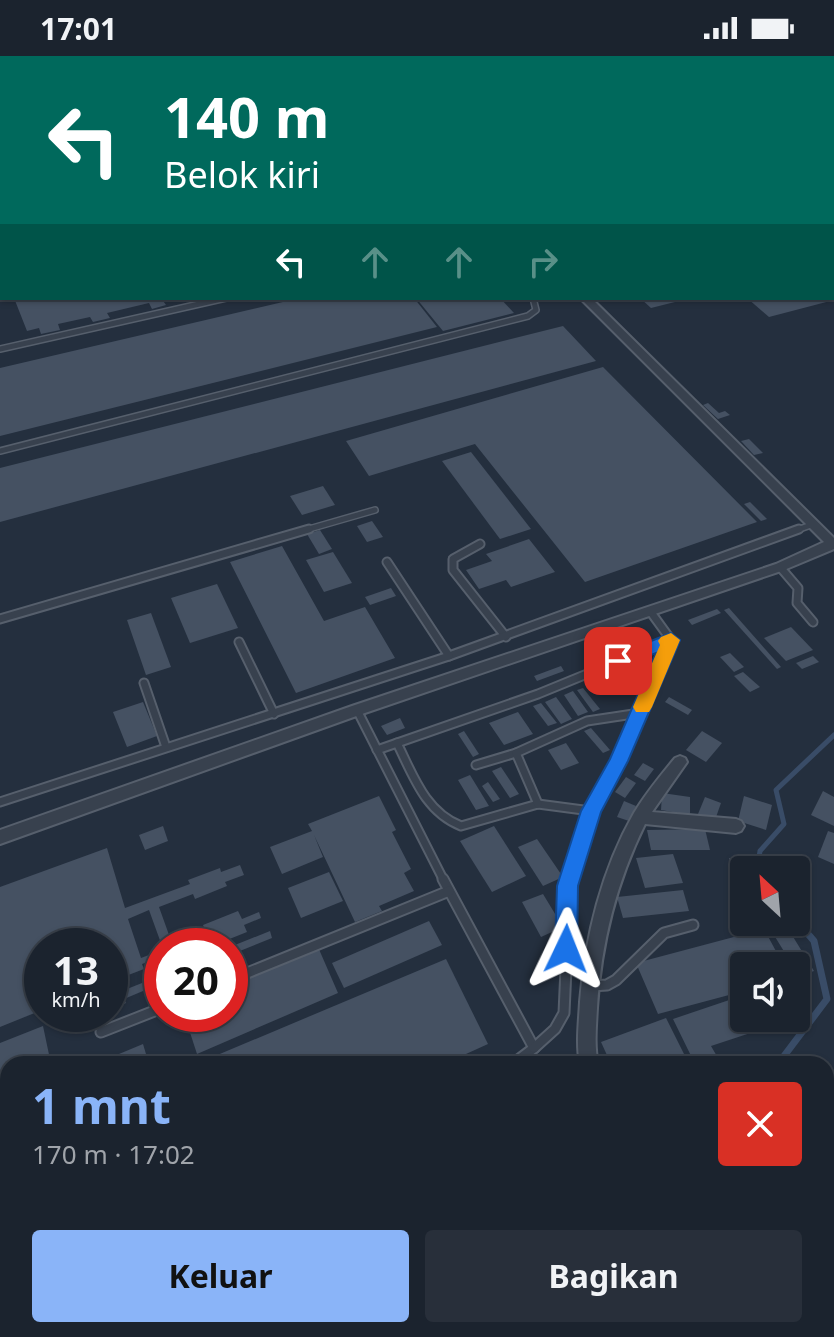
<!DOCTYPE html>
<html lang="id">
<head>
<meta charset="utf-8">
<style>
	body { margin:0; font-family:"Noto Sans",sans-serif; background:#282f3a; color:#f1f3f6; height:100vh; display:flex; flex-direction:column; font-size:30px; white-space:nowrap }
	* { box-sizing:border-box; margin:0 }
	p { font-size:26px; color:#a0a4aa }
	.icon { flex:none; width:44px; height:44px; fill:none; stroke:currentColor; stroke-width:2; stroke-linecap:round; stroke-linejoin:round }
	.map { position:relative; flex:1; overflow:hidden }
	.sheet { position:absolute; left:0px; top:1000px; width:834px; height:282px; display:flex; flex-direction:column; background:#1b232e; border-radius:24px 24px 0 0; box-shadow:0 2px 6px #0004,0 0 0 2px #39404a }
	.sheet>* { flex:none }
	.banner { position:absolute; left:0px; top:0px; width:834px; height:244px; box-shadow:0 2px 6px #0004,0 0 0 2px #39404a; background:#00695c; color:#fff; overflow:hidden }
	.needle { width:52px; rotate:334deg }
	.fabs { position:absolute; left:730px; top:800px; display:grid; gap:16px }
	.fabs a { display:grid; place-items:center; width:80px; height:80px; border-radius:8px; background:#1b232e; box-shadow:0 2px 6px #0004,0 0 0 2px #39404a; font-size:40px }
	.speed { position:absolute; left:24px; top:872px; display:flex; gap:16px; font-size:40px; font-weight:700; text-align:center }
	.speed>* { display:grid; place-content:center; width:104px; height:104px; border-radius:50%; background:#1b232e; box-shadow:0 2px 6px #0004,0 0 0 2px #39404a; line-height:1 }
	.speed small { font-size:20px; font-weight:400 }
	.speed .limit { border:12px solid #d22; background:#fff; color:#111 }
	.pin { position:absolute; display:grid; place-items:center; width:68px; height:68px; color:#fff; margin:-34px; border-radius:16px; box-shadow:0 4px 12px #0006 }
	.me { position:absolute; width:88px; margin:-44px; rotate:2deg; stroke-linejoin:round; filter:drop-shadow(0 0 6px #0008) }
	.turn { display:flex; align-items:center; gap:28px; height:168px; padding:0 32px; font-size:36px }
	.turn .icon { width:104px; height:104px; stroke-width:2.5 }
	.turn b { display:block; font-size:56px; line-height:68px }
	.lanes { display:flex; align-items:center; height:76px; padding:0 32px; background:#0003; justify-content:center; gap:40px; direction:ltr }
	.lanes .off { opacity:.35 }
	.round { display:grid; place-items:center; flex:none; width:84px; height:84px; border-radius:8px; background:#282f3a }
	.summary { display:flex; align-items:center; justify-content:space-between; height:136px; padding:0 32px }
	h1 { font-size:48px; font-weight:700; line-height:60px; color:#8ab4f8 }
	.action { display:flex; gap:16px; margin-top:auto; padding:16px 32px }
	.action a { flex:1; height:92px; border-radius:8px; background:#8ab4f8; color:#111; font-size:32px; font-weight:700; line-height:92px; text-align:center }
	.action a+a { background:#282f3a; color:#f1f3f6 }
	.status { display:flex; justify-content:space-between; align-items:center; height:56px; padding:0 40px; background:#1b232e; direction:ltr }
	.status svg { height:22px; fill:currentColor }
	.map>svg:first-child { display:block }
	.lines { fill:none; stroke-linecap:round; stroke-linejoin:round }
	.stream-far1 { stroke:#394c67; stroke-width:5 }
	.stream { stroke:#394c67; stroke-width:7 }
	.building { fill:#455162 }
	.lane-far3-casing { stroke:#565f6c; stroke-width:6 }
	.lane-far2-casing { stroke:#565f6c; stroke-width:8 }
	.lane-far1-casing { stroke:#565f6c; stroke-width:11 }
	.lane-casing { stroke:#565f6c; stroke-width:13 }
	.street-casing { stroke:#565f6c; stroke-width:4 }
	.secondary-casing { stroke:#565f6c; stroke-width:4 }
	.lane-far3 { stroke:#38414e; stroke-width:4 }
	.lane-far2 { stroke:#38414e; stroke-width:5 }
	.lane-far1 { stroke:#38414e; stroke-width:7 }
	.lane { stroke:#38414e; stroke-width:9 }
	.street { fill:#38414e; fill-rule:evenodd }
	.secondary { fill:#465061; fill-rule:evenodd }
	.route { fill:#1a73e8; stroke:#114b97; stroke-width:2 }
	.slow { fill:#f59e0b }
</style>
</head>
<body>
<div class="status"><b>17:01</b><svg viewBox="0 0 49 12"><path d="M0 12V9h3v3zM5 12V6h3v6zM10 12V3h3v9zM15 12V0h3v12zM26 1h20v11H26zM47 4h2v5h-2z"/></svg></div>
<div class="map">
<svg width="834" height="1281" viewBox="0 0 834 1281">
	<rect width="100%" height="100%" fill="#242f3e"/>
	<g class="lines">
		<polyline class="stream-far1" points="757,814 760,795 784,768 776,734 834,679"/>
		<polyline class="stream" points="778,1008 827,943 814,885 796,864"/>
	</g>
	<g class="building">
		<polygon points="14,242 161,242 166,249 152,253 149,247 107,257 110,262 93,266 90,261 58,268 60,274 41,278 39,272 27,275"/>
		<polygon points="300,242 414,242 437,271 0,380 0,312"/>
		<polygon points="416,242 500,242 514,257 443,275"/>
		<polygon points="640,242 686,242 687,243 651,252"/>
		<polygon points="747,242 834,242 834,244 769,261"/>
		<polygon points="563,270 596,305 0,466 0,412"/>
		<polygon points="603,311 757,466 585,526 475,388 369,420 346,385"/>
		<polygon points="708,347 719,357 725,355 730,359 718,363 703,349"/>
		<polygon points="749,383 763,397 754,399 741,385"/>
		<polygon points="471,396 531,473 500,483 442,405"/>
		<polygon points="323,430 335,449 302,459 290,440"/>
		<polygon points="750,446 767,463 761,465 744,448"/>
		<polygon points="372,465 383,481 367,486 357,470"/>
		<polygon points="320,474 332,493 319,498 307,478"/>
		<polygon points="529,483 555,516 511,531 506,524 479,533 466,514 492,505 486,498"/>
		<polygon points="282,490 324,565 365,551 395,602 296,637 230,506"/>
		<polygon points="333,496 352,527 324,536 306,504"/>
		<polygon points="217,528 238,572 190,587 171,542"/>
		<polygon points="391,532 396,540 370,549 365,541"/>
		<polygon points="729,552 781,611 777,613 724,554"/>
		<polygon points="717,553 721,557 692,569 688,564"/>
		<polygon points="151,557 171,611 146,619 127,564"/>
		<polygon points="791,571 813,594 786,605 764,582"/>
		<polygon points="638,582 642,587 617,596 614,592"/>
		<polygon points="730,597 744,611 734,616 720,601"/>
		<polygon points="813,600 819,606 802,613 796,607"/>
		<polygon points="561,610 564,615 537,625 534,620"/>
		<polygon points="743,616 760,631 750,636 734,620"/>
		<polygon points="583,632 600,653 593,656 577,634"/>
		<polygon points="573,635 588,656 578,660 564,639"/>
		<polygon points="556,641 572,663 561,668 545,646"/>
		<polygon points="669,641 692,654 688,659 665,646"/>
		<polygon points="143,646 157,680 127,691 113,656"/>
		<polygon points="541,647 557,667 548,670 533,650"/>
		<polygon points="518,656 533,678 504,689 489,667"/>
		<polygon points="400,662 405,672 387,679 381,670"/>
		<polygon points="591,672 610,694 603,697 584,675"/>
		<polygon points="464,675 479,698 473,701 458,678"/>
		<polygon points="702,675 722,687 706,706 686,694"/>
		<polygon points="566,687 579,707 561,714 548,694"/>
		<polygon points="643,707 654,713 645,725 634,719"/>
		<polygon points="501,711 519,738 510,742 492,715"/>
		<polygon points="470,719 489,750 476,754 458,724"/>
		<polygon points="626,721 636,727 625,742 615,736"/>
		<polygon points="488,726 500,743 493,746 482,730"/>
		<polygon points="823,735 834,741 834,770 811,759"/>
		<polygon points="662,737 690,741 690,759 661,754"/>
		<polygon points="379,740 396,774 392,776 411,813 404,817 414,835 379,850 382,855 355,866 314,779 323,801 282,818 270,791 312,775 308,768"/>
		<polygon points="744,740 772,749 766,774 738,765"/>
		<polygon points="705,741 721,747 715,764 698,758"/>
		<polygon points="624,745 636,750 629,765 617,761"/>
		<polygon points="163,770 168,785 145,794 139,779"/>
		<polygon points="494,770 526,820 492,836 460,785"/>
		<polygon points="705,773 710,794 651,794 647,774"/>
		<polygon points="828,775 834,777 834,808 818,801"/>
		<polygon points="537,783 563,821 543,830 518,791"/>
		<polygon points="107,792 125,852 190,828 188,824 220,812 221,816 240,809 244,819 225,826 227,830 195,843 193,838 159,851 173,890 162,890 149,854 128,863 141,902 162,894 162,901 142,908 144,913 118,923 122,935 162,919 162,927 124,943 126,947 110,954 110,890 42,890 42,954 0,971 0,831"/>
		<polygon points="673,798 683,827 645,832 636,802"/>
		<polygon points="729,802 744,802 747,814 744,814 744,821 733,821"/>
		<polygon points="782,803 785,814 764,814 761,804"/>
		<polygon points="329,816 343,845 301,862 288,832"/>
		<polygon points="683,834 689,855 623,862 617,841"/>
		<polygon points="543,838 563,871 541,881 522,846"/>
		<polygon points="238,855 242,863 259,856 261,862 244,869 247,876 212,890 208,883 189,890 173,890 206,877 203,869"/>
		<polygon points="429,865 442,889 344,932 332,907"/>
		<polygon points="784,866 814,915 799,920 796,910 793,910 769,871"/>
		<polygon points="764,873 784,910 744,910 744,935 658,958 636,907"/>
		<polygon points="270,875 272,882 230,899 230,891"/>
		<polygon points="318,891 338,937 197,998 184,958 230,958 230,928"/>
		<polygon points="446,903 488,988 444,1008 196,1008"/>
		<polygon points="744,939 744,962 782,962 784,966 711,990 718,1002 695,1008 673,963"/>
		<polygon points="666,962 685,1000 663,1008 611,1008 601,986"/>
		<polygon points="43,970 51,1008 8,1008 8,1233 0,1236 0,987"/>
		<polygon points="143,988 149,1008 95,1008"/>
		<polygon points="834,1070 834,1141 826,1129 826,1074"/>
		<polygon points="449,1274 481,1274 485,1281 452,1281"/>
		<polygon points="488,1274 511,1274 515,1281 491,1281"/>
		<polygon points="546,1274 609,1274 612,1281 541,1281 539,1278"/>
	</g>
	<g class="lines">
		<g class="lane-far3-casing">
			<g id="lane-far3">
				<polyline points="308,0 311,2"/>
				<polyline points="562,0 565,2"/>
				<polyline points="326,2 339,0"/>
			</g>
		</g>
		<g class="lane-far2-casing">
			<g id="lane-far2">
				<polyline points="0,293 226,242"/>
				<polyline points="0,395 528,260 536,254 533,242"/>
				<polyline points="302,475 375,454"/>
				<polyline points="794,475 811,469"/>
			</g>
		</g>
		<g class="lane-far1-casing">
			<g id="lane-far1">
				<polyline points="480,488 453,503 453,514 506,581"/>
				<polyline points="780,511 798,532 797,547 813,566"/>
				<polyline points="0,563 309,473"/>
				<polyline points="239,586 274,658"/>
				<polyline points="449,600 799,473"/>
				<polyline points="144,627 166,691"/>
				<polyline points="357,654 444,825"/>
				<path d="M 397,687 C 413,719 425,756 461,770 L 538,748 L 591,755"/>
				<polyline points="377,694 538,638 670,584"/>
				<polyline points="476,709 516,697"/>
				<polyline points="0,746 449,600 387,506"/>
				<polyline points="538,748 516,697 587,665 640,657"/>
				<polyline points="569,825 591,755 619,705 671,584 650,555"/>
			</g>
		</g>
		<g class="lane-casing">
			<g id="lane">
				<polyline points="443,823 534,992 513,1008"/>
				<polyline points="230,924 449,835"/>
				<polyline points="592,930 607,929 616,924 664,877 693,869"/>
				<polyline points="101,976 162,952"/>
				<polyline points="534,992 555,973 564,957 570,823"/>
				<polyline points="52,1281 67,1274"/>
			</g>
		</g>
		<g class="street-casing">
			<g id="street">
				<polygon points="340,0 348,0 350,2 342,2"/>
				<rect x="0" y="61" width="2" height="4"/>
				<polygon points="580,242 591,242 834,482 834,493 784,514 362,658 0,788 0,774 352,650 776,508 824,486"/>
				<path d="M 680,700 L 685,702 L 687,706 L 652,756 L 736,763 L 741,765 L 744,770 L 741,775 L 736,777 L 645,768 C 616,827 601,887 597,952 C 596,971 594,990 598,1008 L 580,1008 C 576,988 579,966 580,946 C 585,881 602,813 634,757 C 646,737 661,719 675,702 Z"/>
				<polygon points="834,1217 834,1238 826,1241 826,1220"/>
				<rect x="623" y="1274" width="20" height="7"/>
				<polygon points="718,1274 750,1274 747,1281 716,1281"/>
			</g>
		</g>
		<g class="secondary-casing">
			<g id="secondary">
				<polygon points="0,0 13,0 14,2 2,2 2,5"/>
				<polygon points="0,29 2,29 0,44"/>
			</g>
		</g>
		<use href="#lane-far3" class="lane-far3"/>
		<use href="#lane-far2" class="lane-far2"/>
		<use href="#lane-far1" class="lane-far1"/>
		<use href="#lane" class="lane"/>
		<use href="#street" class="street"/>
		<use href="#secondary" class="secondary"/>
	</g>
	<polygon class="route" points="671,577 680,584 628,705 601,756 578,830 577,893 574,901 566,903 558,901 555,893 557,830 581,755 610,703 656,597 618,612 609,605 611,601"/>
	<polygon class="slow" points="671,577 680,584 652,651 649,656 636,656 633,651 660,589 658,585 661,581"/>
</svg>
<div class="fabs">
<a><svg class="needle" viewBox="-14 -14 28 28"><path d="M0-13l5 13h-10z" fill="#e53935"/><path d="M0 13l5-13h-10z" fill="#a0a4aa"/></svg></a>
<a><svg class="icon" aria-label="sound" viewBox="0 0 24 24"><path d="M4 9h4l5-4v14l-5-4H4zM17 9q2 3 0 6"/></svg></a>
</div>
<div class="speed"><div>13<small>km/h</small></div><div class="limit">20</div></div>
<div class="pin" style="left:618px;top:605px;background:#d93025"><svg class="icon" aria-label="arrive" viewBox="0 0 24 24"><path d="M6 21V4h12l-3 4 3 4H6"/></svg></div>
<svg class="me" style="left:566px;top:893px" viewBox="-20 -20 40 40"><path d="M0-17L14 15 0 8-14 15z" fill="#1a73e8" stroke="#fff" stroke-width="4"/></svg>
<div class="banner">
<div class="turn"><svg class="icon" aria-label="left" viewBox="0 0 24 24"><path d="M17 20v-9H6M10 6l-5 5 5 5"/></svg><div><b>140 m</b>Belok kiri</div></div>
<div class="lanes"><svg class="icon" aria-label="left" viewBox="0 0 24 24"><path d="M17 20v-9H6M10 6l-5 5 5 5"/></svg><svg class="icon off" aria-label="ahead" viewBox="0 0 24 24"><path d="M12 20V5M6 11l6-6 6 6"/></svg><svg class="icon off" aria-label="ahead" viewBox="0 0 24 24"><path d="M12 20V5M6 11l6-6 6 6"/></svg><svg class="icon off" aria-label="right" viewBox="0 0 24 24"><path d="M7 20v-9h11M14 6l5 5-5 5"/></svg></div>
</div>
<section class="sheet">
<div class="summary"><div><h1>1 mnt</h1><p>170 m · 17:02</p></div><a class="round" style="background:#d93025;color:#fff"><svg class="icon" aria-label="close" viewBox="0 0 24 24"><path d="M6 6l12 12M18 6L6 18"/></svg></a></div>
<div class="action"><a>Keluar</a><a>Bagikan</a></div>
</section>
</div>
</body>
</html>
